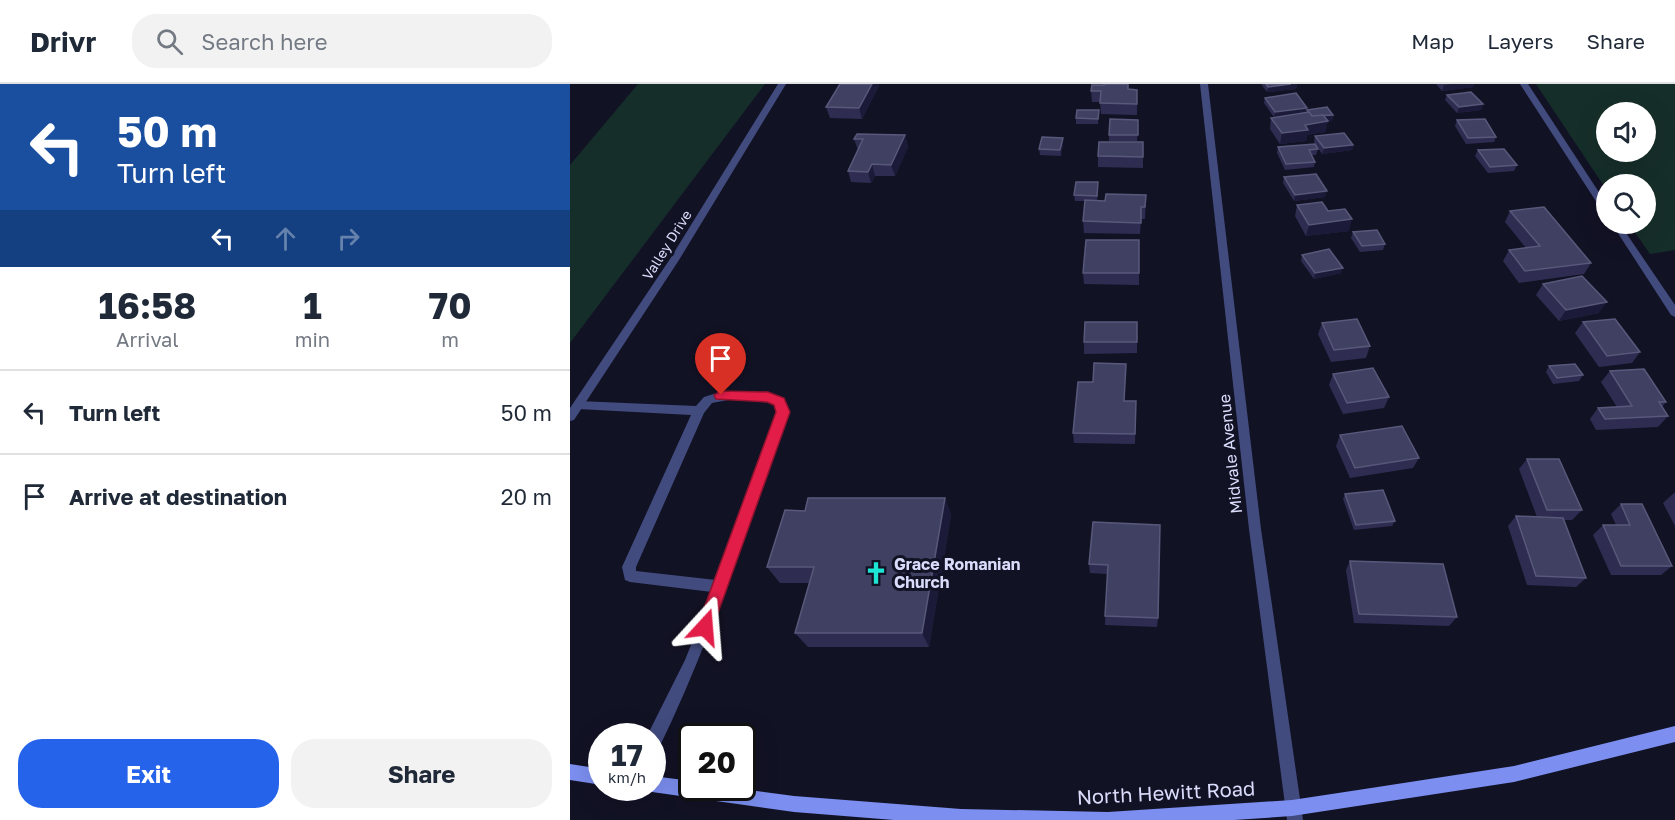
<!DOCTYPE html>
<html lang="en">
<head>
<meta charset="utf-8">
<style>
	body { margin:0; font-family:"Golos Text",sans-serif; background:#f2f2f3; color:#1f2937; height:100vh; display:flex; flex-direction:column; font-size:22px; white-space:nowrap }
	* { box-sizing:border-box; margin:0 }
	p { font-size:20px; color:#747a83 }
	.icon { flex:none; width:33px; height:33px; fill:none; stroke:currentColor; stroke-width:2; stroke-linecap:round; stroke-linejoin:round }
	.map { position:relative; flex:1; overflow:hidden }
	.sheet { display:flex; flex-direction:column; background:#fff; width:570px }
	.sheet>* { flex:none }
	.top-card { background:#1a4fa0; color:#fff; overflow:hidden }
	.fabs { position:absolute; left:1026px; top:18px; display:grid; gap:12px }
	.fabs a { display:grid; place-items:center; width:60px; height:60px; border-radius:50%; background:#fff; box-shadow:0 6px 24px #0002; font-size:30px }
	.speed { position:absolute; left:18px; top:639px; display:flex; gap:12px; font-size:30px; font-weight:700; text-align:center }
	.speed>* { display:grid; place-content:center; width:78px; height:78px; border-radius:50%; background:#fff; box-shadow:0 6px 24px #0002; line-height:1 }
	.speed small { font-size:15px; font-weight:400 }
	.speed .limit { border:3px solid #111; border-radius:9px; background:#fff; color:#111 }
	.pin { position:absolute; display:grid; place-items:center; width:51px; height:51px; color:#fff; margin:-62px -26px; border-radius:50% 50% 50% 0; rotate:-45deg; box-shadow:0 0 6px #0007 }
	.pin .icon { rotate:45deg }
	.me { position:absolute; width:66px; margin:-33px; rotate:19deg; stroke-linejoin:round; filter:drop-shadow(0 0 4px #0008) }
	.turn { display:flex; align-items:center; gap:21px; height:126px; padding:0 18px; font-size:27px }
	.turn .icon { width:78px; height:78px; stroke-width:2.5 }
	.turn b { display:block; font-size:42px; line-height:51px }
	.lanes { display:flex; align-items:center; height:57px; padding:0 18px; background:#0003; justify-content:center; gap:30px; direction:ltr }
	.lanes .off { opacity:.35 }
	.eta { display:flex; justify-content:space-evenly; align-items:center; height:102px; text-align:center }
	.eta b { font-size:36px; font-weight:700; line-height:42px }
	.primary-button { display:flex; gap:12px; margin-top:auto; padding:12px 18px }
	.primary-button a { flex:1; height:69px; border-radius:24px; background:#2563eb; color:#fff; font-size:24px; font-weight:700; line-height:69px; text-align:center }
	.primary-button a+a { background:#f2f2f3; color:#1f2937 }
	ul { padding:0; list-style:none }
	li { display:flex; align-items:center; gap:18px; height:84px; padding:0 18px; border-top:2px solid #e0e1e3 }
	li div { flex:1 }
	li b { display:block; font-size:22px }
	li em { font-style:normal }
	header { display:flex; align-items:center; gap:36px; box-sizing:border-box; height:84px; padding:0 30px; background:#fff; border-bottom:2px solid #e0e1e3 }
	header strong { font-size:28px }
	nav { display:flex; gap:33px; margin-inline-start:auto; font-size:21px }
	.search { width:420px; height:54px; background:#f2f2f3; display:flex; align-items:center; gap:15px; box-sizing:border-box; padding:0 21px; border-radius:24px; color:#747a83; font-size:22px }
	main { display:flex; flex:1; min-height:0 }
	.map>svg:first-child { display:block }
	.green { fill:#162e29; fill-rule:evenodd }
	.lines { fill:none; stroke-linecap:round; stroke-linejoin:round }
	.service { fill:#424b7e; fill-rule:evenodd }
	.minor { fill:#424b7e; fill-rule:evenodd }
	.secondary { fill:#7c8ff0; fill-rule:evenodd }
	.wall { fill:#2e2d51 }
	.shaded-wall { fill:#1b1a38 }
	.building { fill:#404063; stroke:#58587b; stroke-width:1.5 }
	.route { fill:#e11d48; stroke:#92132f; stroke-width:1.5 }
	.labels { text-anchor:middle; stroke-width:6; stroke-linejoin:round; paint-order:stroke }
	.far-street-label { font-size:14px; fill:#dadcfb; stroke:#121225 }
	.street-label { font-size:16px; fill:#dadcfb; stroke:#121225 }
	.poi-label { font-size:16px; font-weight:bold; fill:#dadcfb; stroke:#121225; text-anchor:start }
	.near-street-label { font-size:20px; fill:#dadcfb; stroke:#121225 }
</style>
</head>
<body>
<header>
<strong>Drivr</strong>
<div class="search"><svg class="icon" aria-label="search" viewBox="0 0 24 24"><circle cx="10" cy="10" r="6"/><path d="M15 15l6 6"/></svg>Search here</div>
<nav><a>Map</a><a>Layers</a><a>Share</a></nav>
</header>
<main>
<section class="sheet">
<div class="top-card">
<div class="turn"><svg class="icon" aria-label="left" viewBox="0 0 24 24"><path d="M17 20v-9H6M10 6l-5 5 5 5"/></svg><div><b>50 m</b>Turn left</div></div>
<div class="lanes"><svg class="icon" aria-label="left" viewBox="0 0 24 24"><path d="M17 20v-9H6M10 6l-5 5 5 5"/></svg><svg class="icon off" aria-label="ahead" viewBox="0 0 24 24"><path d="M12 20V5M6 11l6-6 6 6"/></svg><svg class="icon off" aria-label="right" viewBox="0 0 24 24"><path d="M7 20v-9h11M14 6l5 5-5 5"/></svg></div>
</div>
<div class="eta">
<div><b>16:58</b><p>Arrival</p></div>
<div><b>1</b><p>min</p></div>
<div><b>70</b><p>m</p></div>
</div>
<ul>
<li><svg class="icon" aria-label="left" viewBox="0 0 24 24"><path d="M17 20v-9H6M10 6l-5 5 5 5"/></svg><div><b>Turn left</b></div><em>50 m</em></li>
<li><svg class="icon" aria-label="arrive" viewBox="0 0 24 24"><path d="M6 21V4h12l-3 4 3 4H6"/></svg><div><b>Arrive at destination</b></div><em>20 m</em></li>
</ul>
<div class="primary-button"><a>Exit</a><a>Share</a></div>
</section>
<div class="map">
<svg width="1105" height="736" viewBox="0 0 1105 736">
	<rect width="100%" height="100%" fill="#121225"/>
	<g class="green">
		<polygon points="68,0 195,0 0,259 0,81"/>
		<path d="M 966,0 L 1105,0 L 1105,166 L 1080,170 L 1059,140 L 1076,140 L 1076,100 L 1036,100 L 1036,105 ZM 1036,28 L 1076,28 L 1076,68 L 1036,68 Z"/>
	</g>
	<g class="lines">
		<path class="service" d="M 153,307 L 184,307 L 213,314 L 219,328 C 178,442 141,557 88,666 L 82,668 L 82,652 L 77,652 L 115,576 L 142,508 L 60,498 L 55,496 L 52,483 L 121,331 L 8,325 L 2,321 L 8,317 L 126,322 L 134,313 ZM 163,315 L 202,319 L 204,320 L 207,328 L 146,496 L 66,487 L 66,483 L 134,329 L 142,319 Z"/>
		<g class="minor">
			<polygon points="208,0 216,0 109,176 4,336 0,337 0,324 100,175"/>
			<polygon points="630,0 638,0 691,445 733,736 717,736 679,445"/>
			<polygon points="950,0 958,0 1036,119 1036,128 1031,125"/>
			<polygon points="1042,140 1050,140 1105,221 1105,233 1101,231"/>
		</g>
		<g class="secondary">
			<polygon points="1105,642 1105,658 944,698 722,732 664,736 324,736 224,728 82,708 75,704 82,704 82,692 122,697 122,704 164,704 224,712 391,725 538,728 722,716 788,706 944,682"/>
			<polygon points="0,680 32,685 32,701 0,696"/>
		</g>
	</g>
	<g class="wall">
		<polygon points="270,0 309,0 309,2 292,35 260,34 256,23"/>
		<polygon points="691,0 727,0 726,5 697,8"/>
		<polygon points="866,0 904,0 903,3 872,7"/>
		<polygon points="558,5 567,6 567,31 531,30 530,18 522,18 521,7"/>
		<polygon points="877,11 913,20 911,26 887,29 875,16"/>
		<polygon points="695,14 737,24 736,29 737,26 763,31 762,37 758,37 755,48 737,51 736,57 710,60 700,45 701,34 704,33 694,19"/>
		<polygon points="529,26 528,40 506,40 506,34"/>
		<polygon points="568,36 567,57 539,57 539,51"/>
		<polygon points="887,36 926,53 924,58 896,60 885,42"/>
		<polygon points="335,51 338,63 325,92 305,92 301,99 281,98 278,87 288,66 284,55"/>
		<polygon points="745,52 783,61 782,66 752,70 744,58"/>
		<polygon points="573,58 573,84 528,83 528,72"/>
		<polygon points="493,60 491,72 470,71 469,65"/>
		<polygon points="708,63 748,65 746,71 742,71 745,78 744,83 715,86 707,69"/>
		<polygon points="908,66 947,81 944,87 918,89 905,72"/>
		<polygon points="714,93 755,113 724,117 713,99"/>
		<polygon points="528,104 527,117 535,117 576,111 575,135 571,135 570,150 514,149 513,137 515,117 505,117 504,111"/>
		<polygon points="727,121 758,127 779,147 736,152 725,132"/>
		<polygon points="940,127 1021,179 1014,190 949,199 933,177 939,166 956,164 935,138"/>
		<polygon points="783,148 815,160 813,166 790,168 781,154"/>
		<polygon points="732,171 771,189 744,195 731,177"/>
		<polygon points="513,189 569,189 569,201 514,200"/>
		<polygon points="973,200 1029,229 989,237 966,211"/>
		<polygon points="567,238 567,269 514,270 514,258"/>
		<polygon points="1013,238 1070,268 1062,279 1029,283 1005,249"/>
		<polygon points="752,239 800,262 796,274 761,278 748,250"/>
		<polygon points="979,282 1013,291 1009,297 983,300 976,288"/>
		<polygon points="1040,287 1096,318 1092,323 1098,332 1088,343 1026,346 1020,335 1028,324 1047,323 1031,298"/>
		<polygon points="763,290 819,313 814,324 773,330 759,301"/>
		<polygon points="555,317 566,317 565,360 504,359 503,349"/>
		<polygon points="770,351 849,374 843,384 780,394 766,362"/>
		<polygon points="957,375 1012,426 1002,436 994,436 1016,494 1006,503 957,501 938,442 946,432 967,433 949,385"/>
		<polygon points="1104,409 1105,409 1105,442 1093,419"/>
		<polygon points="775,410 825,437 822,442 784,446 773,415"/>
		<polygon points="375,414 381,431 359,563 238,563 225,549 239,499 210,499 197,483 235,427"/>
		<polygon points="1051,420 1102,482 1091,491 1041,491 1023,451 1033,441 1046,441 1041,430"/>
		<polygon points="523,438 588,534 587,543 535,541 537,490 520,489 519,480"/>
		<polygon points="780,477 887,533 879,542 784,539 776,486"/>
	</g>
	<g class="shaded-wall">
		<polygon points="302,0 309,0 309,2 292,35 289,24"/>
		<polygon points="721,0 727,0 726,5 697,8 698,3"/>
		<polygon points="882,0 904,0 903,3 872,7 874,1"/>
		<polygon points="913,20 911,26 887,29 889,23"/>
		<polygon points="737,24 736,29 704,34 705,28"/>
		<polygon points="763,31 762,37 742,39 743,34"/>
		<polygon points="758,37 755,48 737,51 736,57 710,60 712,49 735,41"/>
		<polygon points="335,51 338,63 325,92 321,81"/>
		<polygon points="493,54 493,60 491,72 490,66"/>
		<polygon points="783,61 782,66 752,70 754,64"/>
		<polygon points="302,80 305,92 301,99 298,88"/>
		<polygon points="757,107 755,113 724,117 725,111"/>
		<polygon points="782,135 779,147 736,152 739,141"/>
		<polygon points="773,184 771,189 744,195 745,189"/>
		<polygon points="1037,218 1029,229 989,237 996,226"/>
		<polygon points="375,414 381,431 359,563 352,549"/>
	</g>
	<g class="building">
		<polygon points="270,0 302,0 289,24 256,23"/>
		<polygon points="534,0 558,0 558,5 567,6 567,20 530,19 531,7 521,7 522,1 534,1"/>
		<polygon points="696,0 721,0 698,3"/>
		<polygon points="901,8 913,20 889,23 877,11"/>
		<polygon points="726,9 737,24 705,28 695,14"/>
		<polygon points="757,23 763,31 742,32 737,26"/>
		<polygon points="507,26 529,26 528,35 506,34"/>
		<polygon points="739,28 742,32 753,31 758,37 735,41 738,46 712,49 701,34"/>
		<polygon points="540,35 568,36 568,51 539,51"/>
		<polygon points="915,35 926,53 898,54 887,36"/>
		<polygon points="774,49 783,61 754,64 745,52"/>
		<polygon points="287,50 335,51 321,81 302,80 298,88 278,87 293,55 284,55"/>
		<polygon points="472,53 493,54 490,66 469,65"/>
		<polygon points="529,58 573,58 573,73 528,72"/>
		<polygon points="745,60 748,65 739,66 745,78 716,80 708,63"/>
		<polygon points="934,65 947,81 920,83 908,66"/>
		<polygon points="746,90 757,107 725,111 714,93"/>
		<polygon points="506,98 528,98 527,112 504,111"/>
		<polygon points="536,110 576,111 575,123 571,123 571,139 513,137 515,116 535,117"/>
		<polygon points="752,118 758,127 775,125 782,135 739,141 727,121"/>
		<polygon points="974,123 1021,179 955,187 939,166 970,162 940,127"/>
		<polygon points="807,146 815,160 792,162 783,148"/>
		<polygon points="516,156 569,156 569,189 513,189"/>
		<polygon points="759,165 773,184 745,189 732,171"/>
		<polygon points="1012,192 1037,218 996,226 973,200"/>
		<polygon points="787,235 800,262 764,266 752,239"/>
		<polygon points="1045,235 1070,268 1037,272 1013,238"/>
		<polygon points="515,238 567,238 567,258 514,258"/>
		<polygon points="524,279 556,280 554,317 566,317 565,350 503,349 508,298 523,298"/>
		<polygon points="1005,280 1013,291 987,294 979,282"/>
		<polygon points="803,284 819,313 777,319 763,290"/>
		<polygon points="1074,285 1096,318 1089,318 1098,332 1035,335 1028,324 1062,322 1040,287"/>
		<polygon points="832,342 849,374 785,384 770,351"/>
		<polygon points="957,375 989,375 1012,426 977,426"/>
		<polygon points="813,406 825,437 786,441 775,410"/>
		<polygon points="238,414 375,414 352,549 225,549 244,483 197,483 215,426 235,427"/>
		<polygon points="1051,420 1072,420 1102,482 1051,482 1033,441 1060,441"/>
		<polygon points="946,432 993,434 1016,494 966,492"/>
		<polygon points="523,438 590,441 588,534 535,532 538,481 519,480"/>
		<polygon points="780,477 873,480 887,533 789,530"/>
	</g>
	<polygon class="route" points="151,307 198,308 214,314 220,328 143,543 141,548 135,550 130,548 127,543 206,328 204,321 197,318 146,315 144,311"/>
	<defs>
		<g id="church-bare" transform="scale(1.8)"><path d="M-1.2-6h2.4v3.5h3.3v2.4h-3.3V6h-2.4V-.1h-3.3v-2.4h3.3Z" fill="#1ce5d3" stroke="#121225" stroke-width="2.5" paint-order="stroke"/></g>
	</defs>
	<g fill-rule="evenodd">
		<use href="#church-bare" x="306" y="489"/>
	</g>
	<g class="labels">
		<g class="far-street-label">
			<text transform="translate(97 161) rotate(-58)" y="5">Valley Drive</text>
		</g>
		<g class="street-label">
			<text transform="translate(660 370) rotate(-96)" y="6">Midvale Avenue</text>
		</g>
		<g class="poi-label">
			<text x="324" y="486">Grace Romanian<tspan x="324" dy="18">Church</tspan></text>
		</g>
		<g class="near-street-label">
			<text transform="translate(596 709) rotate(-3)" y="7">North Hewitt Road</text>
		</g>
	</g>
</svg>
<div class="fabs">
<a><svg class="icon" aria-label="sound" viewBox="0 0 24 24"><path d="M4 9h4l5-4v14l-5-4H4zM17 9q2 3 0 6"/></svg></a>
<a><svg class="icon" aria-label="search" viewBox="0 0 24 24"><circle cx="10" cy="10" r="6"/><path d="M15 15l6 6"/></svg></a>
</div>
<div class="speed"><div>17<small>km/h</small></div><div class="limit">20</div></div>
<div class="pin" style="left:151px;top:311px;background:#d93025"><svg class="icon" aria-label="arrive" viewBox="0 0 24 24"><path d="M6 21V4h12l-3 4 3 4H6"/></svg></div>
<svg class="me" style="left:135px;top:543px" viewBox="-20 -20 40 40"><path d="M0-17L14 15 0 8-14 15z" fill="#e11d48" stroke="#fff" stroke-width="4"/></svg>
</div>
</main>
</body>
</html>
